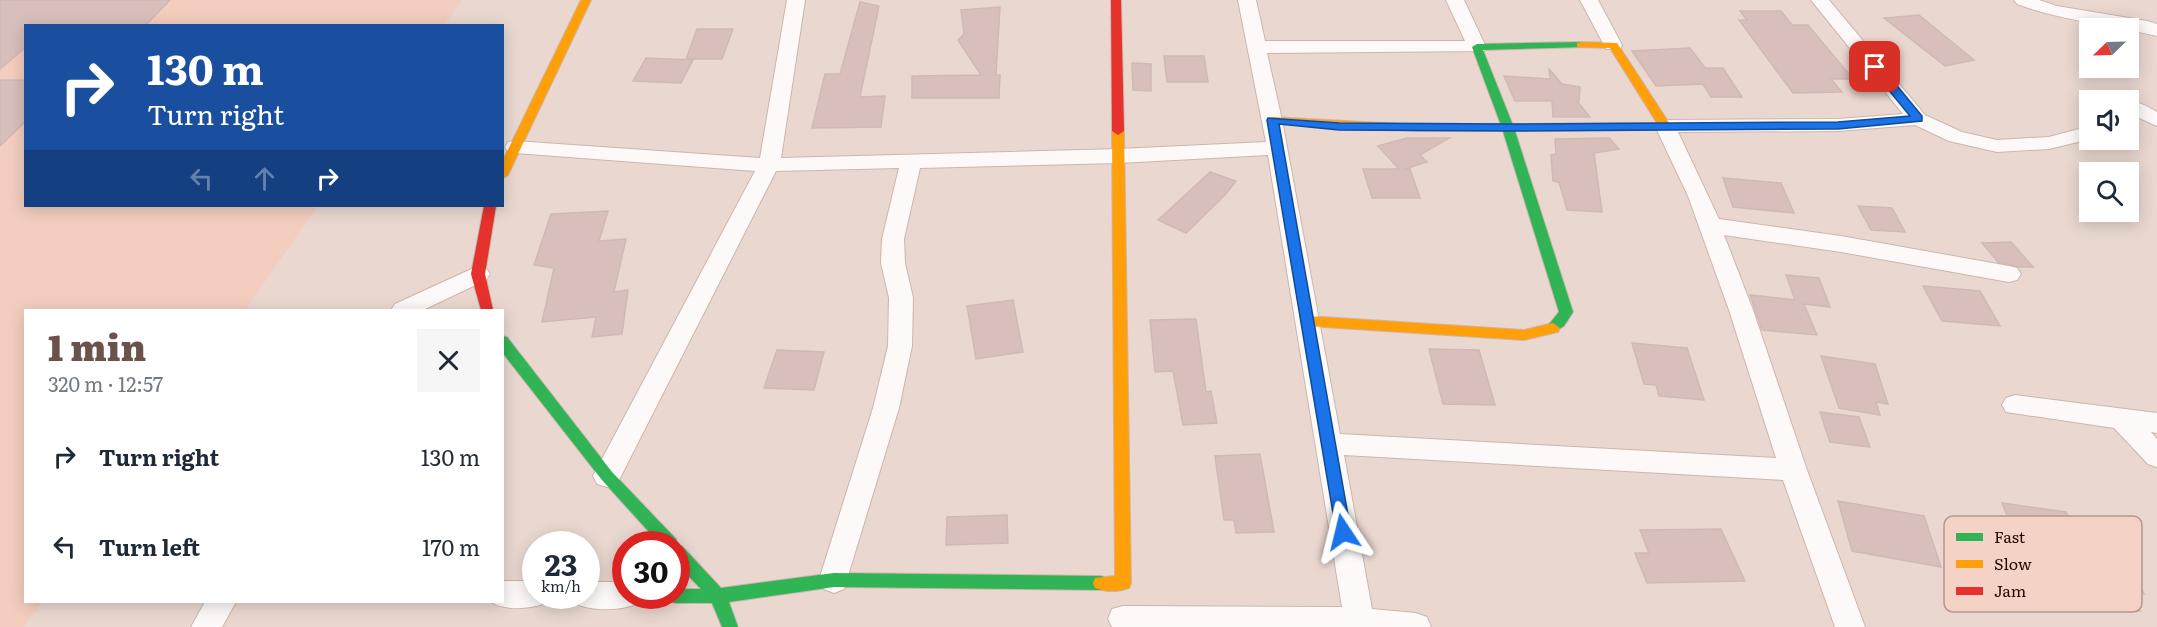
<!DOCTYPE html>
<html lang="en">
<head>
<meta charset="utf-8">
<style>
	body { margin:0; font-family:Literata,serif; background:#f6f6f7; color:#1f2937; height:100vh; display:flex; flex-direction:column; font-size:22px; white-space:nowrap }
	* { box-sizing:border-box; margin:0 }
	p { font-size:20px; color:#747a83 }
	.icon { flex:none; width:33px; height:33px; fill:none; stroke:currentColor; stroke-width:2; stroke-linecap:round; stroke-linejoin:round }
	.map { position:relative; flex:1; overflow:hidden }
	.details { position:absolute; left:24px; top:309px; width:480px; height:294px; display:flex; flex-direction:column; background:#fff; border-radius:0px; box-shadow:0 3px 15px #0003 }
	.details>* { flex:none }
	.banner { position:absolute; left:24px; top:24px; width:480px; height:183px; border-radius:0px; box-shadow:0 3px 15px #0003; background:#1a4fa0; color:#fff; overflow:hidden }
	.needle { width:39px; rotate:247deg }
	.buttons { position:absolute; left:2079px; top:18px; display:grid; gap:12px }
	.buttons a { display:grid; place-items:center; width:60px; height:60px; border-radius:0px; background:#fff; box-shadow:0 3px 15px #0003; font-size:30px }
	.speed { position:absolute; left:522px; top:531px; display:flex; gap:12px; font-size:30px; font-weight:700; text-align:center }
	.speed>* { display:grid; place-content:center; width:78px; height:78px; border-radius:50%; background:#fff; box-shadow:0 3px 15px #0003; line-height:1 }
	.speed small { font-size:15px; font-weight:400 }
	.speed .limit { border:9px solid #d22; background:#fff; color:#111 }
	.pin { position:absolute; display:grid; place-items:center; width:51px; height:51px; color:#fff; margin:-26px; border-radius:12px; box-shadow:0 3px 9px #0006 }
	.me { position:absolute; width:66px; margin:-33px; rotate:350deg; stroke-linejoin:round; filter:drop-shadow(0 0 4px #0008) }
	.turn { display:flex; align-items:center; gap:21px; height:126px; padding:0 24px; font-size:27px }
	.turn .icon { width:78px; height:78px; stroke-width:2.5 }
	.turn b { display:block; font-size:42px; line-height:51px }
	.lanes { display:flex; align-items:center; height:57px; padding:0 24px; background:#0003; justify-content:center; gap:30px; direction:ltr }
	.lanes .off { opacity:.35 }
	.round { display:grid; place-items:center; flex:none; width:63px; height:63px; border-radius:0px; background:#f6f6f7 }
	.head { display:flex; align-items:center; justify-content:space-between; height:102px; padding:0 24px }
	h1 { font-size:36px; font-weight:800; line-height:45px; color:#6b524a }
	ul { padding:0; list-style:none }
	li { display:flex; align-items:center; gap:18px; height:90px; padding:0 24px }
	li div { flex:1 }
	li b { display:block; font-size:22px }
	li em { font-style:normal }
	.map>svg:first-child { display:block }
	.built { fill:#f3cebf }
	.building { fill:#d9bfbb; stroke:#d0b9b4; stroke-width:1.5 }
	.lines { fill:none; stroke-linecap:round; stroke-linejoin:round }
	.street-casing { stroke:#ccb6ac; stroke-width:2 }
	.fast-casing { stroke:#ccb6ac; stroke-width:2 }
	.slow-casing { stroke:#ccb6ac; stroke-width:2 }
	.jam-casing { stroke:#ccb6ac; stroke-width:2 }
	.street { fill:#fcf9f8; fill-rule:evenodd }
	.fast { fill:#30b455; fill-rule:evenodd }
	.slow { fill:#ff9f0a; fill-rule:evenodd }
	.jam { fill:#e5322d; fill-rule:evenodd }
	.route { fill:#1a73e8; stroke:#114b97; stroke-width:1.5 }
	.key { fill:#f4d3c6; stroke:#b6978b; stroke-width:1.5 }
	.key-label { font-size:16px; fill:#260a02 }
</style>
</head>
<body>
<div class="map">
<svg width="2157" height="627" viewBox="0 0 2157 627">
	<rect width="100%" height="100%" fill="#ead8d0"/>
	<polygon class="built" points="0,0 462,0 444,25 26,26 26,206 318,206 245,310 26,310 26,602 42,602 24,627 0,627"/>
	<g class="building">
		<polygon points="0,0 170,0 145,26 26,26 26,47 0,69"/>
		<polygon points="860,2 879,6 860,97 885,96 881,127 812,128 825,74 840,74"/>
		<polygon points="1000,7 996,75 1000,75 999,98 912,98 912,76 981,75 958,40 964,34 961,10"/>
		<polygon points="1740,11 1781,11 1792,25 1808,25 1853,79 1831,79 1842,92 1793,93 1739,20 1747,20"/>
		<polygon points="1919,15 1974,60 1945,66 1884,18"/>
		<polygon points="697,29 733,29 722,59 686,59"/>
		<polygon points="1690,48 1705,68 1723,68 1742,97 1711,97 1703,84 1656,86 1632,51"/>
		<polygon points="1164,56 1204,56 1208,82 1167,82"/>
		<polygon points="646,58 693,60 681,83 633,81"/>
		<polygon points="1132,63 1151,64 1151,91 1133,90"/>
		<polygon points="1549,69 1562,84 1580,87 1579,101 1577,101 1590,117 1553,117 1552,101 1515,101 1504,76 1550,79"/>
		<polygon points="0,80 26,80 26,121 0,146"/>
		<polygon points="1407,138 1449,138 1420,155 1427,162 1405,169 1410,169 1420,198 1372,198 1363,169 1399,169 1378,146"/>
		<polygon points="1609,138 1619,149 1594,153 1602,212 1567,210 1559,182 1553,181 1551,155 1556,154 1555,139"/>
		<polygon points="1210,172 1236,181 1225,195 1186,233 1158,220"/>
		<polygon points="1723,178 1781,183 1794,213 1733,207"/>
		<polygon points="1858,206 1892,208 1905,232 1871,230"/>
		<polygon points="608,211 599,241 626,239 614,292 628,290 622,334 592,337 596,317 542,322 554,268 534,265 551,214"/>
		<polygon points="2011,242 2033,267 2019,267 1998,262 1982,243"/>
		<polygon points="1786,275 1819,278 1830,307 1804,304 1817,335 1762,330 1750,295 1795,300"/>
		<polygon points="1923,286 1980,291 2000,326 1942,321"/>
		<polygon points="1013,300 1023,352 976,359 967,306"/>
		<polygon points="1196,319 1206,392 1211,391 1217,423 1183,425 1173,371 1155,372 1150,320"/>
		<polygon points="1632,343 1687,348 1704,400 1659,396 1656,385 1644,384"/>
		<polygon points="1429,349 1479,350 1495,405 1443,404"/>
		<polygon points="777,350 824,352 814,390 764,388"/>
		<polygon points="1821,356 1875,364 1888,404 1876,402 1880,415 1839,408"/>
		<polygon points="1820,412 1859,417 1870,447 1830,442"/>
		<polygon points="1260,454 1274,532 1236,533 1234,520 1224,520 1215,456"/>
		<polygon points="1838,501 1924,516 1941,567 1852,551"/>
		<polygon points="2002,503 2066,512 2085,551 2123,556 2144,594 2130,593 2140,611 2069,601 2067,598 2041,598 2008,593 1992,566 1996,566 1978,528 2014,532"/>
		<polygon points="1007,515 1008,543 946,545 947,517"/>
		<polygon points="1721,529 1745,581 1647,583 1635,553 1649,553 1640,530"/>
	</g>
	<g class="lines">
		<g class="street-casing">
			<g id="street">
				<polygon points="787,0 805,0 781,158 1119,149 1266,142 1238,0 1256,0 1265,41 1465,41 1446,0 1464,0 1486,47 1484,51 1267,53 1282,120 1340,434 1776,458 1729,310 1688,196 1655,126 1658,122 1665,120 1838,119 1903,114 1811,0 1829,0 1925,115 1962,132 1997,140 2049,137 2090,126 2090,139 2049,149 1997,152 1949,141 1915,125 1838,131 1678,132 1719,219 1841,236 2009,266 2017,268 2021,274 2017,280 2009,282 1841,252 1724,235 1753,310 1807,470 1865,627 1835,627 1783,480 1344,455 1372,609 1416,613 1427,617 1431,627 1112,627 1108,619 1112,609 1123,606 1342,607 1268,155 1119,163 920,168 904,239 905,263 913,298 912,346 899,408 844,589 834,593 824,589 819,580 873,408 888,346 889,298 881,263 882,239 899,168 776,171 617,484 607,487 597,484 593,476 755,171 515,153 508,152 505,147 508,142 515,141 760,158"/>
				<polygon points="1580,0 1598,0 1622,45 1620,49 1606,49"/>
				<path d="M 2014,0 L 2039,0 L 2057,6 L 2147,21 L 2157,24 L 2157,36 C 2110,24 2062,21 2017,4 Z"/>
				<path d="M 2128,100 C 2138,101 2148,107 2157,112 L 2157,126 L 2128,113 Z"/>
				<polygon points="478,266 486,268 490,274 486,280 423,310 391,310 395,304"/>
				<polygon points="2015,395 2157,413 2157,433 2151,432 2157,439 2157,467 2148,464 2114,428 2006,412 2002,405 2006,398"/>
				<path d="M 502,581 L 536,581 L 536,596 L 550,596 L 546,603 C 531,609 504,611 491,602 L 502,602 Z"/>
				<path d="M 586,582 L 626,582 L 626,596 L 641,596 L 636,604 C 619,611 593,611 576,604 L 571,596 L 586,596 Z"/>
				<polygon points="205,602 236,602 222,627 191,627"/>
			</g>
		</g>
		<g class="fast-casing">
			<g id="fast">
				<polygon points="1581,42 1585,43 1585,47 1483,50 1514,128 1573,312 1564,326 1553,333 1546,328 1559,312 1502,128 1472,47 1477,44"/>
				<polygon points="502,336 507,337 612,472 676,539 678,545 682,546 721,588 834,573 1101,576 1107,578 1109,583 1107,588 1101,590 834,587 729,602 738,627 722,627 712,603 675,603 669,601 667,596 676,596 676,589 701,589 676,563 676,544 660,544 602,480 502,352"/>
			</g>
		</g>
		<g class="slow-casing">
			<g id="slow">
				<polygon points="581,0 591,0 508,175 502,179 502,162"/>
				<polygon points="1581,42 1617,43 1671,126 1669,128 1419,131 1272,123 1266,120 1272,117 1419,125 1657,123 1610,48 1577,47 1577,43"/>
				<path d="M 1118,127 L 1124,131 L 1131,583 L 1129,588 C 1119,592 1105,592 1095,588 L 1093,583 L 1095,578 L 1115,576 L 1112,131 Z"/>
				<polygon points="1307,316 1524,330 1553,323 1560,328 1558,332 1524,340 1307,326 1300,321"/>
			</g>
		</g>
		<g class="jam-casing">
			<g id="jam">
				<polygon points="1111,0 1121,0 1124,131 1118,135 1112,131"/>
				<polygon points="484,206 496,206 485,274 493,310 481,310 471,274"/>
			</g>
		</g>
		<use href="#street" class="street"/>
		<use href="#fast" class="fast"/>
		<use href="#slow" class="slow"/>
		<use href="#jam" class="jam"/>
	</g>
	<polygon class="route" points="1875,63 1879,64 1922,116 1922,121 1838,129 1508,131 1339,130 1279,124 1351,532 1349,537 1343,539 1337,537 1267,120 1268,118 1339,123 1508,124 1838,122 1910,116 1870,67"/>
	<rect x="1944" y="516" width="198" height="96" rx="9" class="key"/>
	<rect x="1956" y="533" width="27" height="8" fill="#30b455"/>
	<rect x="1956" y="560" width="27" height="8" fill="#ff9f0a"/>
	<rect x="1956" y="587" width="27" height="8" fill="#e5322d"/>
	<g class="key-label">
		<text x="1994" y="543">Fast</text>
		<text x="1994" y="570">Slow</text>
		<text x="1994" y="597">Jam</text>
	</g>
</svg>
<div class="buttons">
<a><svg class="needle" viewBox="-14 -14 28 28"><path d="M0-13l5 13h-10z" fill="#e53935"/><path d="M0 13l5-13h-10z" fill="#747a83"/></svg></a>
<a><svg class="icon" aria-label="sound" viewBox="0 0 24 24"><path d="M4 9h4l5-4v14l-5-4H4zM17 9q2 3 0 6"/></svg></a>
<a><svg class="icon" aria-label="search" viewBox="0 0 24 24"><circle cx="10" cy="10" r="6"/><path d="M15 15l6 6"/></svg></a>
</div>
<div class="speed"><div>23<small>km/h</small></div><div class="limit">30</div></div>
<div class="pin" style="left:1875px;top:67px;background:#d93025"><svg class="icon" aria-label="arrive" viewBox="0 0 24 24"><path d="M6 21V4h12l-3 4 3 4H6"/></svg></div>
<svg class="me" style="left:1343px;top:532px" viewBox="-20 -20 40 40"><path d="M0-17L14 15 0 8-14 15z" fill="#1a73e8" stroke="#fff" stroke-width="4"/></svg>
<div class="banner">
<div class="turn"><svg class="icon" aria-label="right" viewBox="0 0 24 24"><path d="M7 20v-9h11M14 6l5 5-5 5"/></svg><div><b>130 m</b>Turn right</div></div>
<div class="lanes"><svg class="icon off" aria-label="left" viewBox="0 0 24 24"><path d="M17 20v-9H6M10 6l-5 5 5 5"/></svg><svg class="icon off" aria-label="ahead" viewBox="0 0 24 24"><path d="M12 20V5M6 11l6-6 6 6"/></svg><svg class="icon" aria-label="right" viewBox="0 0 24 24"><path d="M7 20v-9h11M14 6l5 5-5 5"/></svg></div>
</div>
<section class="details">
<div class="head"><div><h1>1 min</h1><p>320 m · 12:57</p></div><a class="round"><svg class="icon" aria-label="close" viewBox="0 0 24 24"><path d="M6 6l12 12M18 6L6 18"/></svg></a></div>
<ul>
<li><svg class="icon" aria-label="right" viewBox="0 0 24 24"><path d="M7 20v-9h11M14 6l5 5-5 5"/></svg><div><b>Turn right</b></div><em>130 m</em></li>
<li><svg class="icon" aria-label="left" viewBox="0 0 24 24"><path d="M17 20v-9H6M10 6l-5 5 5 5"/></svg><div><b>Turn left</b></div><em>170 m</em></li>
</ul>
</section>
</div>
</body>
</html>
